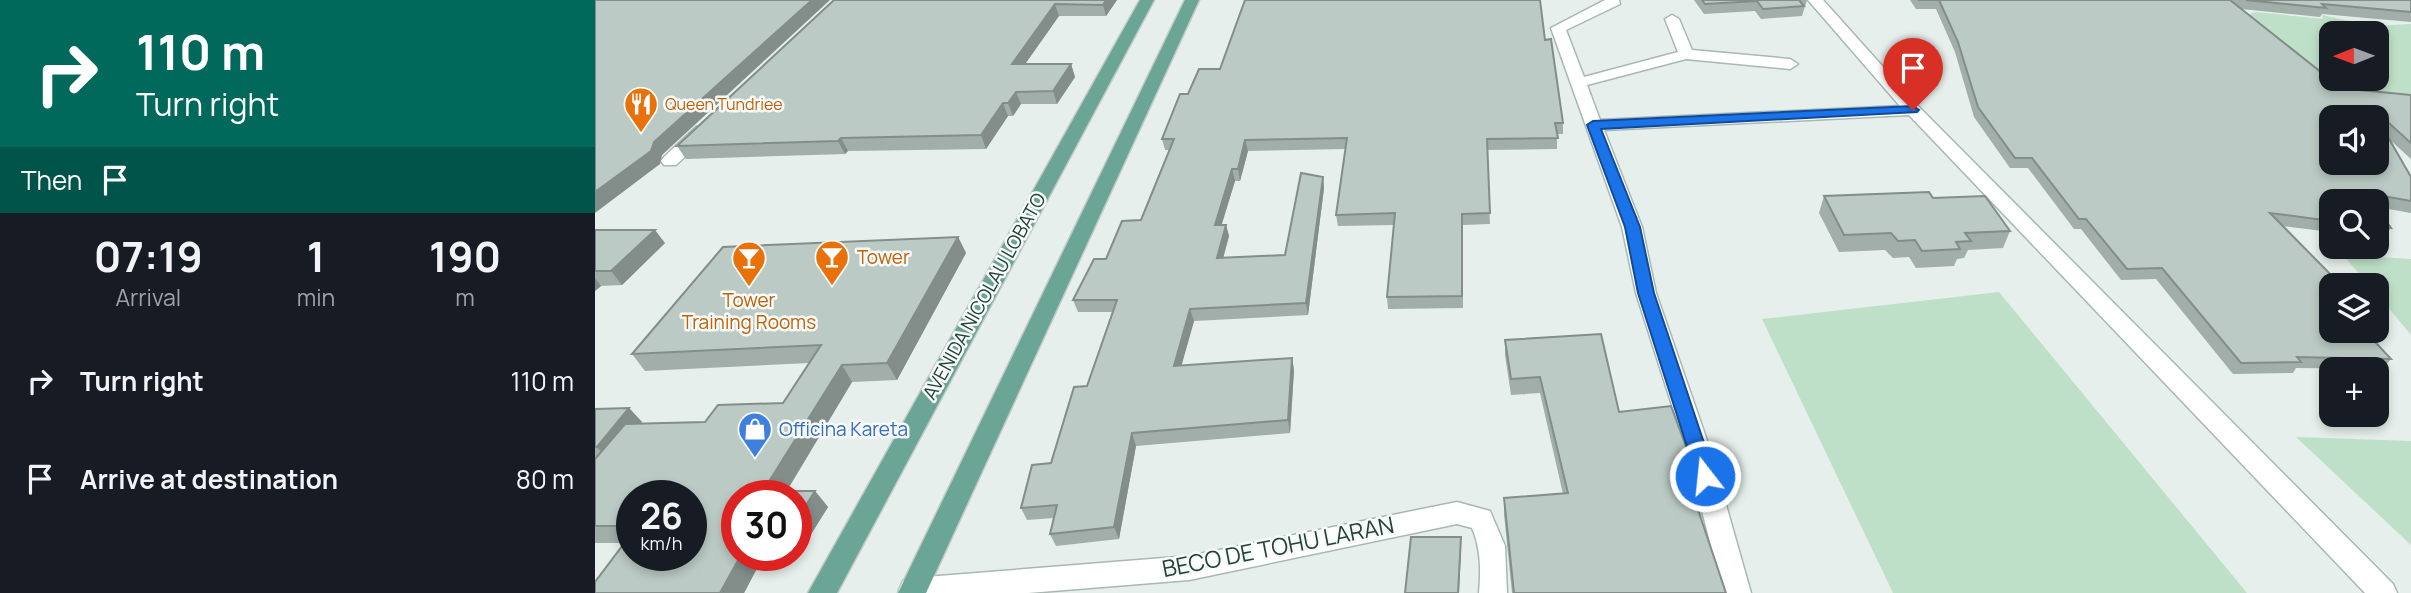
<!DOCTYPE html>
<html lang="en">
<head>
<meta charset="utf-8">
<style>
	body { margin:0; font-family:Manrope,sans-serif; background:#242831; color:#f1f3f6; height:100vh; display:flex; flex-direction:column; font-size:26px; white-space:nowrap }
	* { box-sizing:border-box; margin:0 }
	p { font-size:23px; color:#9ea1a6 }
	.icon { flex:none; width:38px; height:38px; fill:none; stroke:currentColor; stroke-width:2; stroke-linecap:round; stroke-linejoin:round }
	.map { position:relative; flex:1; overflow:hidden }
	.drawer { display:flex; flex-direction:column; background:#171b24; width:595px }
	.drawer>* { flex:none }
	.hud { background:#00695c; color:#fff; overflow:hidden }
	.needle { width:46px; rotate:269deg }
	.fabs { position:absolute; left:1724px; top:21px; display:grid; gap:14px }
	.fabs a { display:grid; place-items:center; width:70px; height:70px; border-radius:14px; background:#171b24; box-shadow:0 4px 10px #0003; font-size:35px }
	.speed { position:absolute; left:21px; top:480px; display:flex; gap:14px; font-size:35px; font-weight:700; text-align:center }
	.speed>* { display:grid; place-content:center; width:91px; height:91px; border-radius:50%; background:#171b24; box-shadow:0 4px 10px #0003; line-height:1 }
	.speed small { font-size:18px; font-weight:400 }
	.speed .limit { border:10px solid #d22; background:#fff; color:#111 }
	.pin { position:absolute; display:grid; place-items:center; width:60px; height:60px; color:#fff; margin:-72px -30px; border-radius:50% 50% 50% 0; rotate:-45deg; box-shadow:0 0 7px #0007 }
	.pin .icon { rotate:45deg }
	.me { position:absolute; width:77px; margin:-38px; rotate:344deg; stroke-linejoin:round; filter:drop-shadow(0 0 5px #0008) }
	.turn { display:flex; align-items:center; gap:24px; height:147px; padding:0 21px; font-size:32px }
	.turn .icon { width:91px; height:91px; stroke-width:2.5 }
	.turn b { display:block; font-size:49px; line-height:60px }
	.then { display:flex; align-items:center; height:66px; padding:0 21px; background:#0003; gap:14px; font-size:26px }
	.eta { display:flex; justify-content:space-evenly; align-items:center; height:119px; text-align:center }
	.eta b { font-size:42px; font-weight:700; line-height:49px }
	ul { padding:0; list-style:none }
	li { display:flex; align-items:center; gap:21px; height:98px; padding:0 21px }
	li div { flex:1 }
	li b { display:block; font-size:26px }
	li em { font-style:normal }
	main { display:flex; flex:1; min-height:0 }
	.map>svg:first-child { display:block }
	.green { fill:#bfe0c8; fill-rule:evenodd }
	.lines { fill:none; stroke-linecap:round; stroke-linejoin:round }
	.street-casing { stroke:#a8b8b2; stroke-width:3 }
	.primary-casing { stroke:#c2cac8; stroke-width:3 }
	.street { fill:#fff; fill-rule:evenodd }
	.primary { fill:#6aa596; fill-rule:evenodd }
	.wall { fill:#a1aea9; fill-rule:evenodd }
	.shaded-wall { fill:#838d89 }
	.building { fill:#bbcac4; stroke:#838d89; stroke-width:2 }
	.route { fill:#1a73e8; stroke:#114b97; stroke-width:2 }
	.labels { text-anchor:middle; stroke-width:5; stroke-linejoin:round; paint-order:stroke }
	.far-food-label { font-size:16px; fill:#c56008; stroke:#f7fbf9; text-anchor:start }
	.food-label { font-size:19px; fill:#c56008; stroke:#f7fbf9; text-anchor:start }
	.street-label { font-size:19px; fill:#24423a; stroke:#f7fbf9 }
	.shop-label { font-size:19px; fill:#366cbe; stroke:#f7fbf9; text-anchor:start }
	.near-street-label { font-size:23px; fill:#24423a; stroke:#f7fbf9 }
</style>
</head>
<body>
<main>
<section class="drawer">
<div class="hud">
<div class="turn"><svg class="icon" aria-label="right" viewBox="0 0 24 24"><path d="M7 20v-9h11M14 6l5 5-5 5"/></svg><div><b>110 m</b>Turn right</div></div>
<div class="then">Then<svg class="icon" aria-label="arrive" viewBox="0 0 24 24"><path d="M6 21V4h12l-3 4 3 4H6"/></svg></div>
</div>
<div class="eta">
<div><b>07:19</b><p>Arrival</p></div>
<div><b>1</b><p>min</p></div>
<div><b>190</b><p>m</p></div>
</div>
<ul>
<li><svg class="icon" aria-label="right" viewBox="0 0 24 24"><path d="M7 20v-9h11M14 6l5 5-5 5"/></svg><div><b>Turn right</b></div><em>110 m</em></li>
<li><svg class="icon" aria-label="arrive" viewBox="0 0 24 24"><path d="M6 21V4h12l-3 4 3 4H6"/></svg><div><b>Arrive at destination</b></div><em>80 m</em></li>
</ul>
</section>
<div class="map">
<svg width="1816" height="593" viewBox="0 0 1816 593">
	<rect width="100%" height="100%" fill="#e6efeb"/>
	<g class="green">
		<path d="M 1661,12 L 1728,19 L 1727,15 L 1778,26 L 1816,24 L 1816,102 L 1721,88 L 1640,18 ZM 1736,33 L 1782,33 L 1782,79 L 1736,79 Z"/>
		<polygon points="1748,255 1816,259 1816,335 1782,294 1782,285 1774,285"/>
		<polygon points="1404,292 1652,593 1298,593 1167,319"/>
		<polygon points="1701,437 1816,441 1816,545"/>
	</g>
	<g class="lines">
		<g class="street-casing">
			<g id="street">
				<polygon points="1010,0 1024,0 1025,4 971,30 989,77 1083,52 1070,19 1077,15 1084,19 1097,50 1195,59 1203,64 1195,69 1091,59 992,85 1005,120 1305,106 1213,0 1228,0 1324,107 1798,584 1802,593 1770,593 1314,115 1009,130 1047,227 1061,293 1116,452 1156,593 1128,593 1092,452 1041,293 1027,227 956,28"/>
				<polygon points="107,126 115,131 113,135 81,165 69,165 66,161 69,157 101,127"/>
				<path d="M 862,502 L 895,511 L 910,546 L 912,593 L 884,593 C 886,570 886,549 877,528 L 862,524 L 594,580 L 433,593 L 305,593 L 304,590 L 308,581 L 318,578 L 594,556 Z"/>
			</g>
		</g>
		<g class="primary-casing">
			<g id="primary">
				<polygon points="545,0 559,0 242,593 213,593"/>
				<polygon points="590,0 604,0 331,593 303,593"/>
			</g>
		</g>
		<use href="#street" class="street"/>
		<use href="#primary" class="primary"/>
	</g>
	<g class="wall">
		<polygon points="239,0 522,0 511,16 464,16 430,64 476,64 480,77 462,104 426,104 418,116 413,116 391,149 253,151 250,154 91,159 82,146"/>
		<polygon points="1099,0 1212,0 1207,16 1166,19 1160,11 1109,14"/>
		<polygon points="1315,0 1816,0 1816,22 1727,14 1725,17 1646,9 1741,84 1765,90 1816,95 1816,159 1794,139 1816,177 1816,213 1782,207 1782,201 1736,201 1736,232 1687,226 1736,331 1796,359 1787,370 1782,370 1782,369 1701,368 1698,373 1638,374 1561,279 1526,280 1486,229 1479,229 1433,168 1415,168 1379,117 1360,52 1341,9 1321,9"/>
		<polygon points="950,40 968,123 968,134 962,134 962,149 892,150 895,224 868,225 868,308 793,309 792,297 799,225 743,226 741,215 750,149 653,151 645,181 640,181 626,225 631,225 634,236 628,258 690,255 728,177 729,188 713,315 599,321 586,366 697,358 699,370 695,433 541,446 524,539 461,546 455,534 459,518 432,520 426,508 456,463 492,386 518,312 483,312 478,300 511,259 546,220 575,150 570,150 567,139 593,94 625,69"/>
		<polygon points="1229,196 1338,198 1415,231 1408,248 1373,250 1369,258 1362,259 1359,266 1321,268 1314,257 1298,258 1290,250 1244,252 1224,213"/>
		<polygon points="1782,208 1796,228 1788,239 1782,238"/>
		<polygon points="0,230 70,243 27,285 6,286 0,291"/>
		<path d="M 363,237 L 371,253 L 302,380 L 257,382 L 192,491 L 220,491 L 233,507 L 205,552 L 201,552 L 201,495 L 142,495 L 142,555 L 169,555 L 149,593 L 0,593 L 0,582 L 29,543 L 0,543 L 0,409 L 34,408 L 47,422 L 45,424 L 110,422 L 123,405 L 188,403 L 214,363 L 50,371 L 37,354 L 128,247 ZM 37,495 L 96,495 L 96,555 L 37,555 Z"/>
		<polygon points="910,340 1024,412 1093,452 1090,468 1089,468 1131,593 917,593 909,514 909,498 968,494 945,393 916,395 910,355"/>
	</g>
	<g class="shaded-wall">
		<polygon points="217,0 235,0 67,155 65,164 0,213 0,192"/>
		<polygon points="511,0 522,0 511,16 508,5"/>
		<polygon points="460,4 464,16 421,77 417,64"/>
		<polygon points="476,64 480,77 462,104 458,91"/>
		<polygon points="421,92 426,104 418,116 413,103"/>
		<polygon points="408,103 413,116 391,149 386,135"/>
		<polygon points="246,138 253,151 250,154 243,141"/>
		<polygon points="650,140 653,151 645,181 643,169"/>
		<polygon points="637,169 640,181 623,237 620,225"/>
		<polygon points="728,177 729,188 713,315 711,303"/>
		<polygon points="631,225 634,236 625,270 622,258"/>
		<polygon points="60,230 70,243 27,285 16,271"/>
		<polygon points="363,237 371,253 302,380 292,363"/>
		<polygon points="0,278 6,286 0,291"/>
		<polygon points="595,309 599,321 583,378 579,366"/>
		<polygon points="697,358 699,370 695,433 693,420"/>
		<polygon points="247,365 257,382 189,495 168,491"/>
		<polygon points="34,408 47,422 15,461 2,447"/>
		<polygon points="537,433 541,446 524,539 519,527"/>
		<polygon points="220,491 233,507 205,552 201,548 201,521"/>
		<polygon points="866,537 866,550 864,593 863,593"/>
		<polygon points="146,555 169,555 149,593 125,593"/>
	</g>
	<g class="building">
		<polygon points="0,0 217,0 59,142 56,151 0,192"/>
		<polygon points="239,0 511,0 508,5 460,4 417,64 476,64 458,91 421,92 413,103 408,103 386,135 246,138 243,141 82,146"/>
		<polygon points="650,0 945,0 950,40 956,39 968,123 960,123 963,138 892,139 895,213 867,214 867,296 792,297 800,213 741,215 752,138 650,140 643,169 637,169 620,225 631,225 622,258 690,255 706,173 728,177 711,303 595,309 579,366 697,358 693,420 537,433 519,527 455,534 462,505 426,508 437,465 456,463 479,387 492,386 522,300 478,300 499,259 511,259 527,221 546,220 579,139 567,139 585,94 593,94 604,69 625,69"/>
		<polygon points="1107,0 1204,0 1209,6 1168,9 1162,1 1110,4"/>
		<polygon points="1323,0 1635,0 1741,84 1763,86 1765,90 1816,95 1816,143 1775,106 1781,117 1736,117 1736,163 1782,163 1782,118 1816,177 1816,201 1771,193 1776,201 1736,201 1736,221 1675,213 1746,285 1736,285 1736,331 1770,331 1796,359 1702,357 1706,362 1646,363 1567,268 1532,269 1491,219 1484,219 1437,158 1420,158 1383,107 1363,42 1344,0"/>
		<polygon points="1651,0 1816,0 1816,12 1727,4 1731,8"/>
		<polygon points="1334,192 1338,198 1390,196 1415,231 1370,233 1376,241 1361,242 1365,249 1327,251 1320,240 1303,241 1296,233 1249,235 1229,196"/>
		<polygon points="1782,208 1796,228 1782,226"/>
		<polygon points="0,230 60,230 16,271 0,271"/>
		<polygon points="363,237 292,363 247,365 168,491 220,491 201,521 201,495 142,495 142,555 146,555 125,593 0,593 0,582 37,533 37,555 96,555 96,495 37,495 37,526 0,526 0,459 30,424 110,422 123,405 188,403 226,345 37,354 128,247"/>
		<polygon points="1006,334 1024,412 1076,406 1093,452 1084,453 1131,593 919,593 909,498 973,493 945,377 916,379 910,340"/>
		<polygon points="34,408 2,447 0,447 0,409"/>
		<polygon points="816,537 866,537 863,593 810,593"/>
	</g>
	<polygon class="route" points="1318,106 1324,110 1322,112 1006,129 1045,227 1059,293 1120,476 1117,481 1103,481 1043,293 1030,227 992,125 998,121"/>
	<defs>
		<g id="restaurant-pin" transform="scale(1.75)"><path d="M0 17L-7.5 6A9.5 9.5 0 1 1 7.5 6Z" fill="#e8710a" stroke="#f7fbf9"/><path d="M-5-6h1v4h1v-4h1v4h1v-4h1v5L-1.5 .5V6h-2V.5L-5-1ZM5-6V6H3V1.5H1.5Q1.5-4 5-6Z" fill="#fff"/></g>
		<g id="bar-pin" transform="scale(1.75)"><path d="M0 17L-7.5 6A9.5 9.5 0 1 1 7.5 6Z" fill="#e8710a" stroke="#f7fbf9"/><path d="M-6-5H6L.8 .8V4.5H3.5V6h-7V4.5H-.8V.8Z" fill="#fff"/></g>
		<g id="shop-pin" transform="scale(1.75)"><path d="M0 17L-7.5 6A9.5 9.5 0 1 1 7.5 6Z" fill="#3f7fe0" stroke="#f7fbf9"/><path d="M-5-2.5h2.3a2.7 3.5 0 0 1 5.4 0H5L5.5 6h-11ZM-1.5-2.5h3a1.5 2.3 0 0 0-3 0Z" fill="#fff"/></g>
	</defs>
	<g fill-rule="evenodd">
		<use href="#restaurant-pin" x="46" y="104"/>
		<use href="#bar-pin" x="237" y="257"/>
		<use href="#bar-pin" x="154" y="258"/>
		<use href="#shop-pin" x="160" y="429"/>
	</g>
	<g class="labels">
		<g class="far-food-label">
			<text x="70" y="110">Queen Tundriee</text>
		</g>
		<g class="food-label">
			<text x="262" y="264">Tower</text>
			<text x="154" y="307" text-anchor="middle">Tower<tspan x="154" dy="22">Training Rooms</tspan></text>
		</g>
		<g class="street-label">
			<text transform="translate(389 296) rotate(-61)" y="7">AVENIDA NICOLAU LOBATO</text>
		</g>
		<g class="shop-label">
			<text x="184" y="436">Officina Kareta</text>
		</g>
		<g class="near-street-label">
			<text transform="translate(683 547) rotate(-11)" y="8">BECO DE TOHU LARAN</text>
		</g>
	</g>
</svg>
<div class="fabs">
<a><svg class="needle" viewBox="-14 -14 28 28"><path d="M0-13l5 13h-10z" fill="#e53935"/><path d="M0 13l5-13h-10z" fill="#9ea1a6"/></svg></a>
<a><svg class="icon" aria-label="sound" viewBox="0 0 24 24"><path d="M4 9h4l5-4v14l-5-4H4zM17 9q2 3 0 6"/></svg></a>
<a><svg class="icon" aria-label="search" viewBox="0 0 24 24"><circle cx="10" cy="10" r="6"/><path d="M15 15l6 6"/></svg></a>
<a><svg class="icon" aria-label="layers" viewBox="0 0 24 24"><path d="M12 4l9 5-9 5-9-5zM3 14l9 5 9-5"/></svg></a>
<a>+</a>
</div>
<div class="speed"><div>26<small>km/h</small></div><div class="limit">30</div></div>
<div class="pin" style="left:1318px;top:110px;background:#d93025"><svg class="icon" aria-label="arrive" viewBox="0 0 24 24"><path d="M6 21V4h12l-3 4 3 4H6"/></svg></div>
<svg class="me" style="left:1110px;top:476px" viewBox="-20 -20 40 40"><circle r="17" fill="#1a73e8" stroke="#fff" stroke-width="3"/><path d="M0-11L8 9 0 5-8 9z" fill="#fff"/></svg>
</div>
</main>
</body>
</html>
